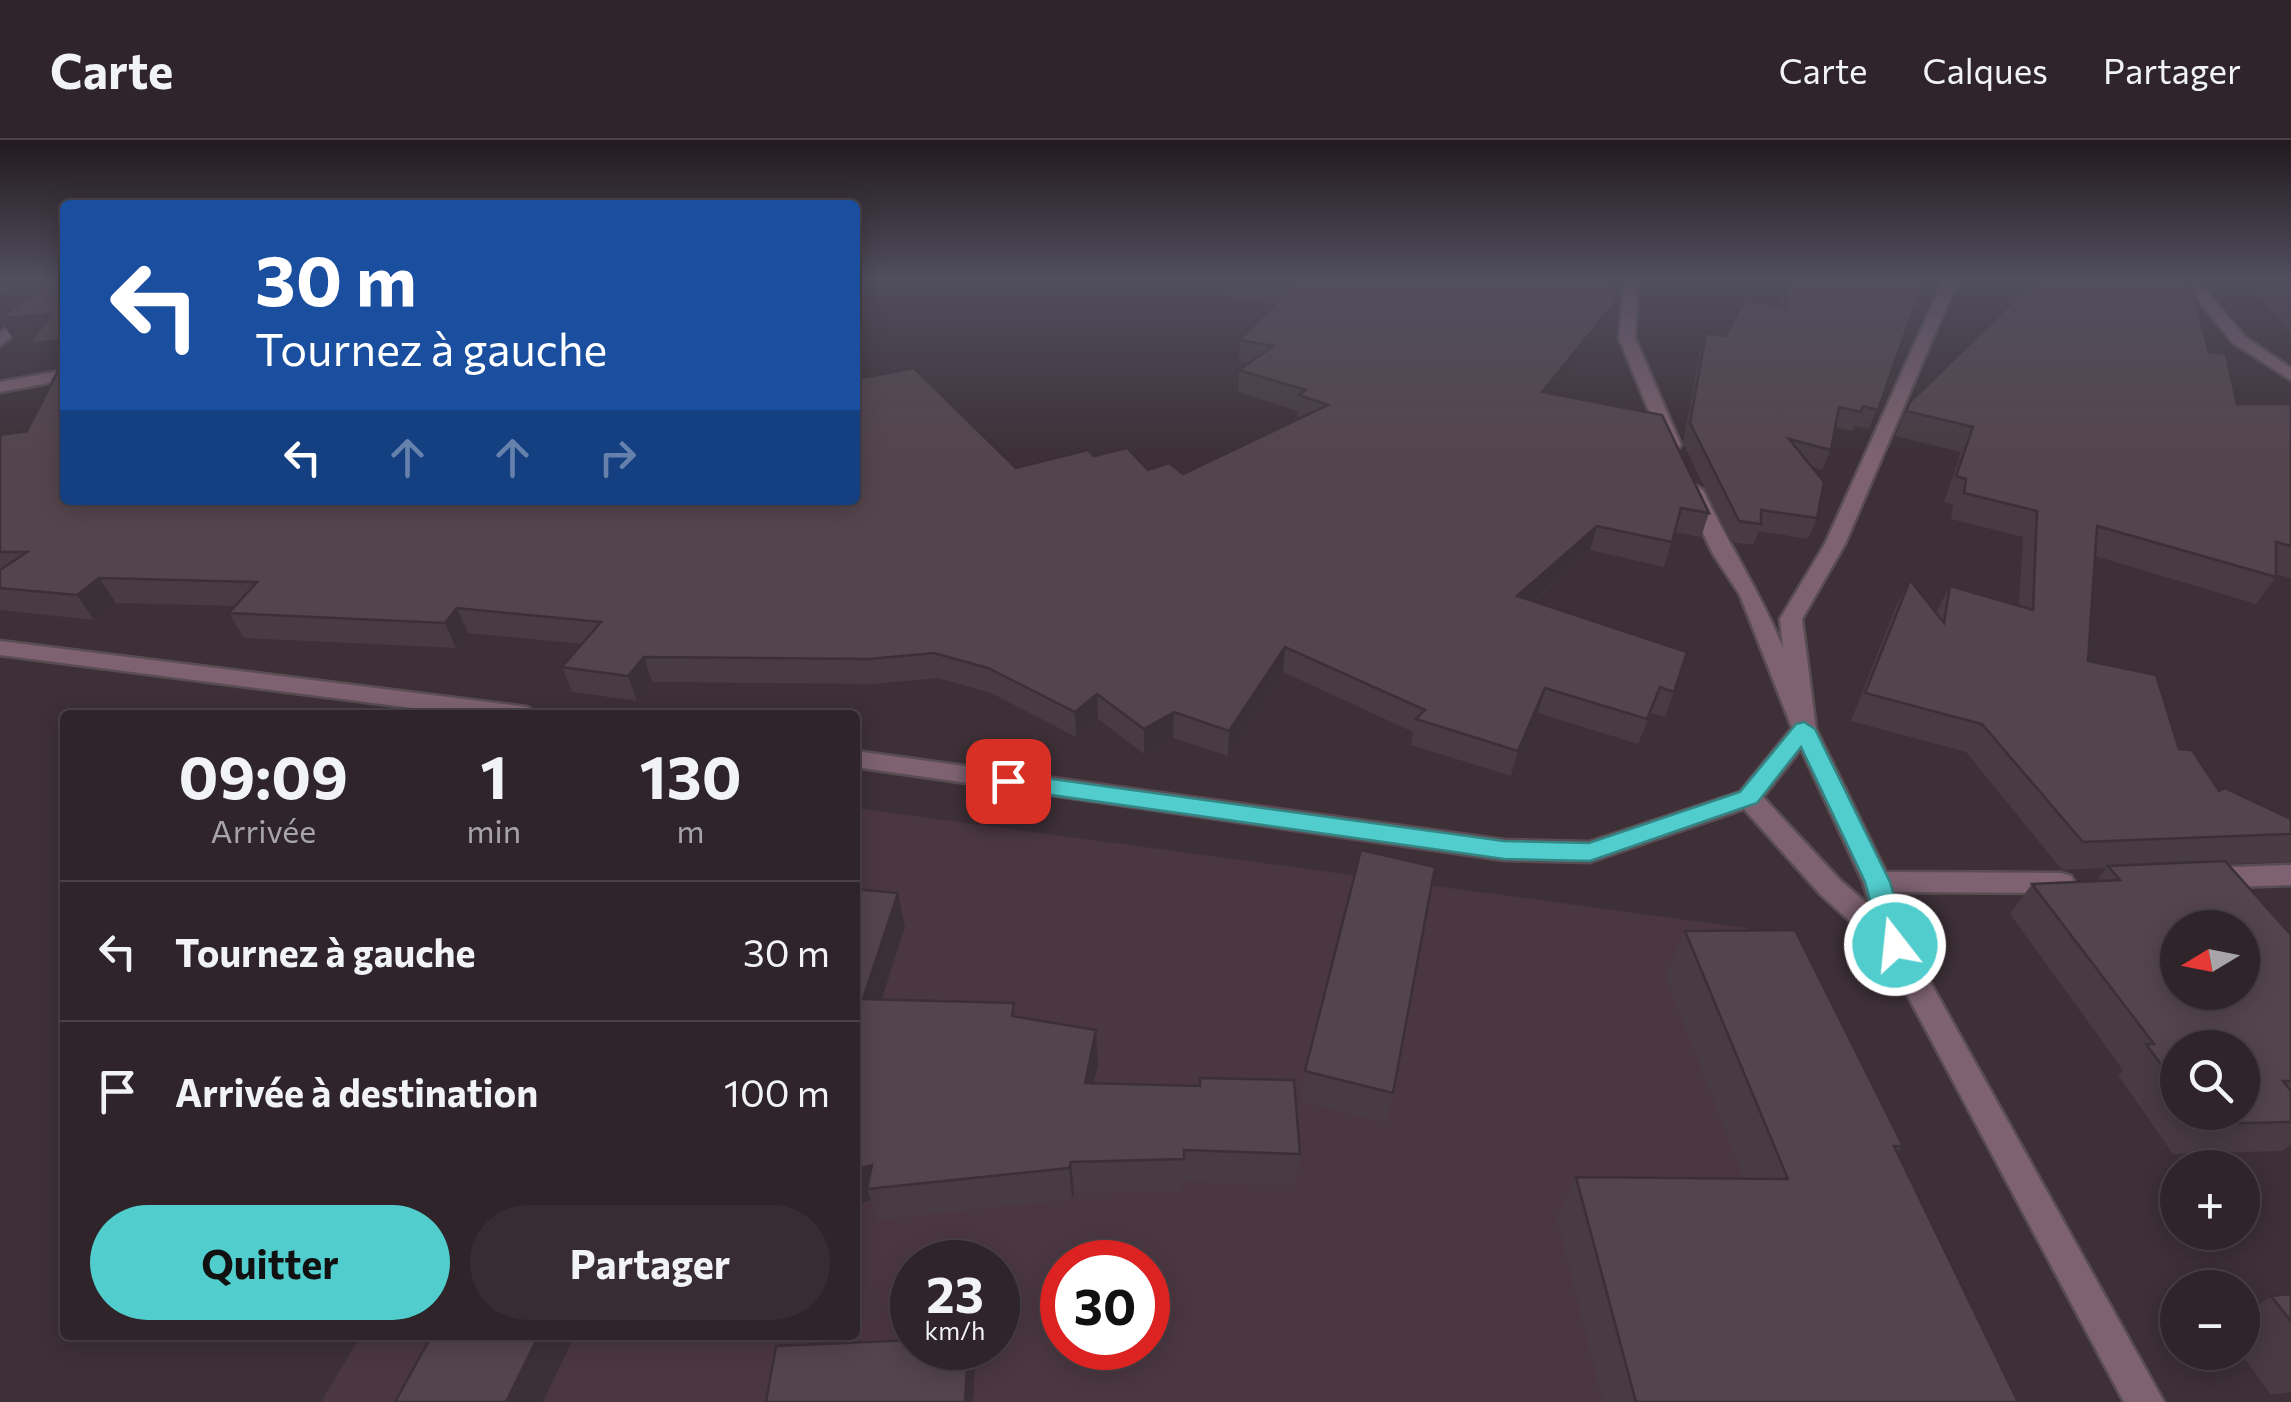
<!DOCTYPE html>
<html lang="fr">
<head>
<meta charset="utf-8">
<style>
	body { margin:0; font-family:Commissioner,sans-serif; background:#362c31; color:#f1f3f6; height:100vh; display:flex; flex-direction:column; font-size:38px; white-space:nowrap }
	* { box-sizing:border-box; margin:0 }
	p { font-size:32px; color:#a7a4a8 }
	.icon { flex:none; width:55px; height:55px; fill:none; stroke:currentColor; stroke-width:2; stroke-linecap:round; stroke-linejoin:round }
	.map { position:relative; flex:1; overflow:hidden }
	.drawer { position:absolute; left:60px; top:570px; width:800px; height:630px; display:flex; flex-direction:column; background:#2e2429; border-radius:10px; box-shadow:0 5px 25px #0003,0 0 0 2px #494146 }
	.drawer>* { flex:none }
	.top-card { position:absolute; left:60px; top:60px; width:800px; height:305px; border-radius:10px; box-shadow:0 5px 25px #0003,0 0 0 2px #494146; background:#1a4fa0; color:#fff; overflow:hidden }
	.needle { width:65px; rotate:260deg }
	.tools { position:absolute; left:2160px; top:770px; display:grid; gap:20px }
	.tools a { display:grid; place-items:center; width:100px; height:100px; border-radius:50%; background:#2e2429; box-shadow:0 5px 25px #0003,0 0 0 2px #494146; font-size:50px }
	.speed { position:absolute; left:890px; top:1100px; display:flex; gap:20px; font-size:50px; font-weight:700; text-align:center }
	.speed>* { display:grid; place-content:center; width:130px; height:130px; border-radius:50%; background:#2e2429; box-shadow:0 5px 25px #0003,0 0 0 2px #494146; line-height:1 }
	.speed small { font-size:25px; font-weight:400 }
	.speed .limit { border:15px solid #d22; background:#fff; color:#111 }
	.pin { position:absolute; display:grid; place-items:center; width:85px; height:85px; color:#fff; margin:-42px; border-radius:20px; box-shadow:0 5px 15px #0006 }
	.me { position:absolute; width:110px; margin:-55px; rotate:344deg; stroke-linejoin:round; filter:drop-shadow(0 0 8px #0008) }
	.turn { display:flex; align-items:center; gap:35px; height:210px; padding:0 30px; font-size:45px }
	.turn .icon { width:130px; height:130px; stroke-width:2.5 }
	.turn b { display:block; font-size:70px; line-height:85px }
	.lanes { display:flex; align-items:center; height:95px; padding:0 30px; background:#0003; justify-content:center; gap:50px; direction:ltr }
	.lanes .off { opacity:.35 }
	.eta { display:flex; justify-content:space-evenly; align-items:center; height:170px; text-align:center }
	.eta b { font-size:60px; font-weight:700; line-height:70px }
	.button { display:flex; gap:20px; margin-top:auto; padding:20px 30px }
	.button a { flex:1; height:115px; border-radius:60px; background:#52cdcd; color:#111; font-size:40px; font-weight:700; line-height:115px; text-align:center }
	.button a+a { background:#362c31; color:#f1f3f6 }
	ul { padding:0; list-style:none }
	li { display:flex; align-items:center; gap:30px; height:140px; padding:0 30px; border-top:2px solid #494146 }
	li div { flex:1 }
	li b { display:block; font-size:38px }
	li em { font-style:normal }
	header { display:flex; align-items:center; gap:60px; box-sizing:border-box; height:140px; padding:0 50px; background:#2e2429; border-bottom:2px solid #494146 }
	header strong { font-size:48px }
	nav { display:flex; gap:55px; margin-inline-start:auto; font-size:35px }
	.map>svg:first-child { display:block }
	.built { fill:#4b3742; fill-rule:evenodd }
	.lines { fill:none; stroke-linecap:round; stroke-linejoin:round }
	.minor-casing { stroke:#594d53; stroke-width:5 }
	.minor { fill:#7e6271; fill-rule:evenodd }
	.wall { fill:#483b42; fill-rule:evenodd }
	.shaded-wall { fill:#3b3036 }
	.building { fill:#54454d; stroke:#3b3036; stroke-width:2.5; fill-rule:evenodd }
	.route { fill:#52cdcd; stroke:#358585; stroke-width:2.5 }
</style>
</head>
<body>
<header>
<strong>Carte</strong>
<nav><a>Carte</a><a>Calques</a><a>Partager</a></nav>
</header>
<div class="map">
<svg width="2291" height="1262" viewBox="0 0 2291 1262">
	<rect width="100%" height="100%" fill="#3d3037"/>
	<path class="built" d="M 855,668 L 1746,788 L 1789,831 L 1985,1262 L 321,1262 L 361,1195 L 855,1195 ZM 912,1122 L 998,1122 L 998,1208 L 912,1208 ZM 1062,1122 L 1148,1122 L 1148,1208 L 1062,1208 Z"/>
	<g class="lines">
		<g class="minor-casing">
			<g id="minor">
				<polygon points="1624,139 1638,139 1635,198 1681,305 1678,309 1672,310 1663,305 1619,198"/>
				<path d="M 1944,139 L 1958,139 L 1845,404 L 1802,479 L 1816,589 L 1886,732 L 2061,733 L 2071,736 L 2075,743 L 2071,750 L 2061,753 L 1894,752 L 1909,804 L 2164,1262 L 2124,1262 L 1885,813 L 1821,755 L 1744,669 L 1590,722 L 1504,720 L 855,627 L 855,611 L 1504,700 L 1589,702 L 1740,652 L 1792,588 L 1740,455 L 1713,414 L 1683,350 L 1693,344 L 1703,350 C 1728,404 1761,453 1783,508 L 1780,479 L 1825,404 ZM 1801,609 L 1863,742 L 1870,766 L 1841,741 L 1763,657 Z"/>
				<polygon points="2181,139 2196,139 2245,197 2291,228 2291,240 2233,203"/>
				<polygon points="65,141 65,153 0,206 0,193"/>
				<polygon points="65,230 65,240 0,252 0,242"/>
				<polygon points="0,501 527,567 539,575 467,575 0,515"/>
				<polygon points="2291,725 2291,745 2206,748 2196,745 2192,738 2196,731 2206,728"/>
			</g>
		</g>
		<use href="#minor" class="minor"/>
	</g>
	<g class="wall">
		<polygon points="0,139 65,139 65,360 1016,328 1094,316 1148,330 1183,334 1300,278 1297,277 1298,271 1238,252 1239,230 1248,223 1239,222 1240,200 1275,164 1223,156 1224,139 1613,139 1612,181 1553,254 1709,373 1701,397 1674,392 1664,427 1590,410 1533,462 1674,552 1665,577 1651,573 1638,604 1538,573 1511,636 1411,605 1413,592 1283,532 1228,616 1173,598 1144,614 1098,579 1076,597 991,553 938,538 874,544 652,542 637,561 572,552 562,527 582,504 468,493 456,508 244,498 229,473 236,466 116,463 94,480 0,470 0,295 27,291 62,223 43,225 29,204 34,198 14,200 4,185 0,188"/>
		<polygon points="1780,139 1924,139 1869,289 1855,286 1852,291 1835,287 1831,310 1822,330 1812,327 1817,378 1808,399 1759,391 1753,405 1731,402 1683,303 1700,212 1706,193 1725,196 1780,166"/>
		<polygon points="2246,139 2291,139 2291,195"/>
		<path d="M 2209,212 L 2237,264 L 2291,264 L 2291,437 L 2290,438 L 2276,434 L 2276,437 L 2256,464 L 2095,416 L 2088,521 L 2179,609 L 2219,651 L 2291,679 L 2291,722 L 2227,724 L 2291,795 L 2291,1004 L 2282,1011 L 2173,1014 L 2118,935 L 2123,930 L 2010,774 L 2032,744 L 2096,741 L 2106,728 L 2062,730 L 1966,612 L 1851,581 L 1896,466 L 1910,440 L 1936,472 L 1950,446 L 2019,466 L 2023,397 L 1951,379 L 1953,364 L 1944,362 L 1961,312 L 1895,296 L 1910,262 ZM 2178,908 L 2242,972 L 2178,972 Z"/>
		<polygon points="65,640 65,659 56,648"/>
		<polygon points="855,749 905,787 882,859 1014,863 1016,876 1098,924 1094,943 1300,1014 1295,1046 1183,1042 1182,1051 1074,1053 1072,1059 876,1080 870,1060 855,1065"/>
		<polygon points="1685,791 1903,1006 1897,1013 2018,1262 1603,1262 1557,1078 1576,1037 1744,1039 1665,835"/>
		<polygon points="1305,931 1393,953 1386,983 1301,961"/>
		<polygon points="2271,1156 2291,1181 2291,1252 2271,1255 2240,1212 2242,1212 2242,1177"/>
	</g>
	<g class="shaded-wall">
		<polygon points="24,139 62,139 51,174 64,195 14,200 4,185 0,188 0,157"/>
		<polygon points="1617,160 1612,181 1536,274 1542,252"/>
		<polygon points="65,199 65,222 43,225 29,204"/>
		<polygon points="1597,386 1590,410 1511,481 1517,456"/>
		<polygon points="99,438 116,463 94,480 77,455"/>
		<polygon points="457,468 468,493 456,508 445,483"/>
		<polygon points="1285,507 1283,532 1228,616 1229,591"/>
		<polygon points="644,517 652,542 637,561 628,536"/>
		<polygon points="1545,548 1538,573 1511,636 1518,611"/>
		<polygon points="1097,554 1098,579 1076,597 1075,572"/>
		<polygon points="1174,572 1173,598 1144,614 1144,589"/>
		<polygon points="898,753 905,787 871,892 863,859"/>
		<polygon points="1096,890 1098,924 1087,975 1085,943"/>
		<polygon points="1071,1022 1074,1053 1072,1059 1069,1028"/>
		<polygon points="872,1025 867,1049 871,1060 855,1065 855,1030"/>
		<polygon points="539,1195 575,1195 543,1262 506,1262"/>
		<polygon points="968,1208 971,1208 975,1224 973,1262 965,1262"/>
	</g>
	<g class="building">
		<polygon points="0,139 24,139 0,157"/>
		<polygon points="51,139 65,139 65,199 29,204 51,174 1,178"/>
		<polygon points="1244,139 1613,139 1617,160 1542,252 1662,275 1709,373 1681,368 1672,402 1597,386 1517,456 1687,512 1674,552 1660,547 1647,579 1545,548 1518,611 1416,579 1425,570 1285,507 1229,591 1174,572 1144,589 1097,554 1075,572 988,528 934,513 869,519 644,517 628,536 562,527 601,482 457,468 445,483 229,473 257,442 99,438 77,455 0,448 0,430 27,412 0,412 0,295 27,291 65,217 65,360 855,360 855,239 914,228 1016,328 1088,310 1094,316 1127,308 1148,330 1169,323 1183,334 1328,265 1299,255 1306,250 1239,230 1273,206 1240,200 1292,146"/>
		<polygon points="1786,139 1924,139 1878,270 1863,266 1861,272 1839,267 1831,310 1789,299 1824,342 1817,378 1761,370 1761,384 1739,381 1690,283 1706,193 1725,196 1745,160 1786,168"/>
		<polygon points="2036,139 2190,139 2209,212 2226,214 2237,264 2291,264 2291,406 2276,402 2276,437 2097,386 2088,521 2156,535 2179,609 2192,610 2219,651 2225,648 2291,679 2291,694 2083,702 1982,584 1865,553 1910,440 1944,483 1950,446 2033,470 2037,371 1964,353 1966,339 1956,336 1973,287 1906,271 1910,262"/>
		<polygon points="2278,139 2291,139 2291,154"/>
		<polygon points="65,640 65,649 56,648"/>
		<polygon points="1361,710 1435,727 1393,953 1305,931"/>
		<path d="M 2225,721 L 2291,795 L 2291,941 L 2283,941 L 2291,951 L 2291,982 L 2205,984 L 2196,972 L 2242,972 L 2242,908 L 2178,908 L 2178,947 L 2146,904 L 2154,904 L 2032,744 L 2120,740 L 2108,726 ZM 2178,788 L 2242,788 L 2242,852 L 2178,852 Z"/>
		<polygon points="855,749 898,753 863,859 1014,863 1012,876 1096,890 1085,943 1200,946 1200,938 1294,940 1300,1014 1184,1010 1184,1019 1071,1022 1069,1028 867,1049 872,1025 855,1030"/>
		<polygon points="1795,790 1903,1006 1894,1006 2018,1262 1636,1262 1576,1037 1788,1039 1685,791"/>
		<polygon points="2291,1154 2291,1181 2271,1156"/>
		<polygon points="432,1195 539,1195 506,1262 395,1262"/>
		<polygon points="912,1200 912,1208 968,1208 965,1262 766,1262 776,1206"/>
	</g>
	<linearGradient id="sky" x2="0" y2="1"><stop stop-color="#221a1e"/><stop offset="0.44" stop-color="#514e5e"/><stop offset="1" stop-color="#514e5e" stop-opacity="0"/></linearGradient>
	<rect width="2291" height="316" fill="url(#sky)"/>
	<polygon class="route" points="1804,582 1815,589 1890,742 1908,805 1904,812 1886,812 1882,805 1865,742 1801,607 1757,663 1590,721 1504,719 1008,649 996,641 1008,633 1504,701 1589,703 1740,652 1796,584"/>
</svg>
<div class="tools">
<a><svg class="needle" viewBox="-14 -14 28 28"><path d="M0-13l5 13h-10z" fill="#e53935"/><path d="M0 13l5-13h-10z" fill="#a7a4a8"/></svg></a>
<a><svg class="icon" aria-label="search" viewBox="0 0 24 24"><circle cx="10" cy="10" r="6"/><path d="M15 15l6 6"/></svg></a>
<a>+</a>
<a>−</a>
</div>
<div class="speed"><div>23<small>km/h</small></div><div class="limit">30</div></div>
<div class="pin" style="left:1008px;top:641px;background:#d93025"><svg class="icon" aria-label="arrive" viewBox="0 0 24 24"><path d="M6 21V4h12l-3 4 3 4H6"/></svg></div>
<svg class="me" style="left:1895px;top:805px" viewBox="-20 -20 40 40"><circle r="17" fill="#52cdcd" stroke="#fff" stroke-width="3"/><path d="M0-11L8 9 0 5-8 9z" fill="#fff"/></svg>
<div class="top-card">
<div class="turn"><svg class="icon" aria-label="left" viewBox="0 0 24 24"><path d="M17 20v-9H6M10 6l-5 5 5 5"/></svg><div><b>30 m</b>Tournez à gauche</div></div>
<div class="lanes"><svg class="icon" aria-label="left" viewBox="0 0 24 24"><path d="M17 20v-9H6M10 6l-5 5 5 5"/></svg><svg class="icon off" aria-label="ahead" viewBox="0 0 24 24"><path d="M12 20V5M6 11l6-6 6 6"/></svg><svg class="icon off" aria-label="ahead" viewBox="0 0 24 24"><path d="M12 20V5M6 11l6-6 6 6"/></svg><svg class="icon off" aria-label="right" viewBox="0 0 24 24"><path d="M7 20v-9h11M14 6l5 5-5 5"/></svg></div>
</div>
<section class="drawer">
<div class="eta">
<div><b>09:09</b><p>Arrivée</p></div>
<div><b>1</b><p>min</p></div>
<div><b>130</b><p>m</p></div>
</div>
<ul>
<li><svg class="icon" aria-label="left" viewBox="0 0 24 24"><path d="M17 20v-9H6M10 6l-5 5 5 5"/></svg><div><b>Tournez à gauche</b></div><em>30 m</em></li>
<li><svg class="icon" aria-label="arrive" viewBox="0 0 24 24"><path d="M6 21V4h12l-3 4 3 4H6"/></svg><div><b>Arrivée à destination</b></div><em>100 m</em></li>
</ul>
<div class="button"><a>Quitter</a><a>Partager</a></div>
</section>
</div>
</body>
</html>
